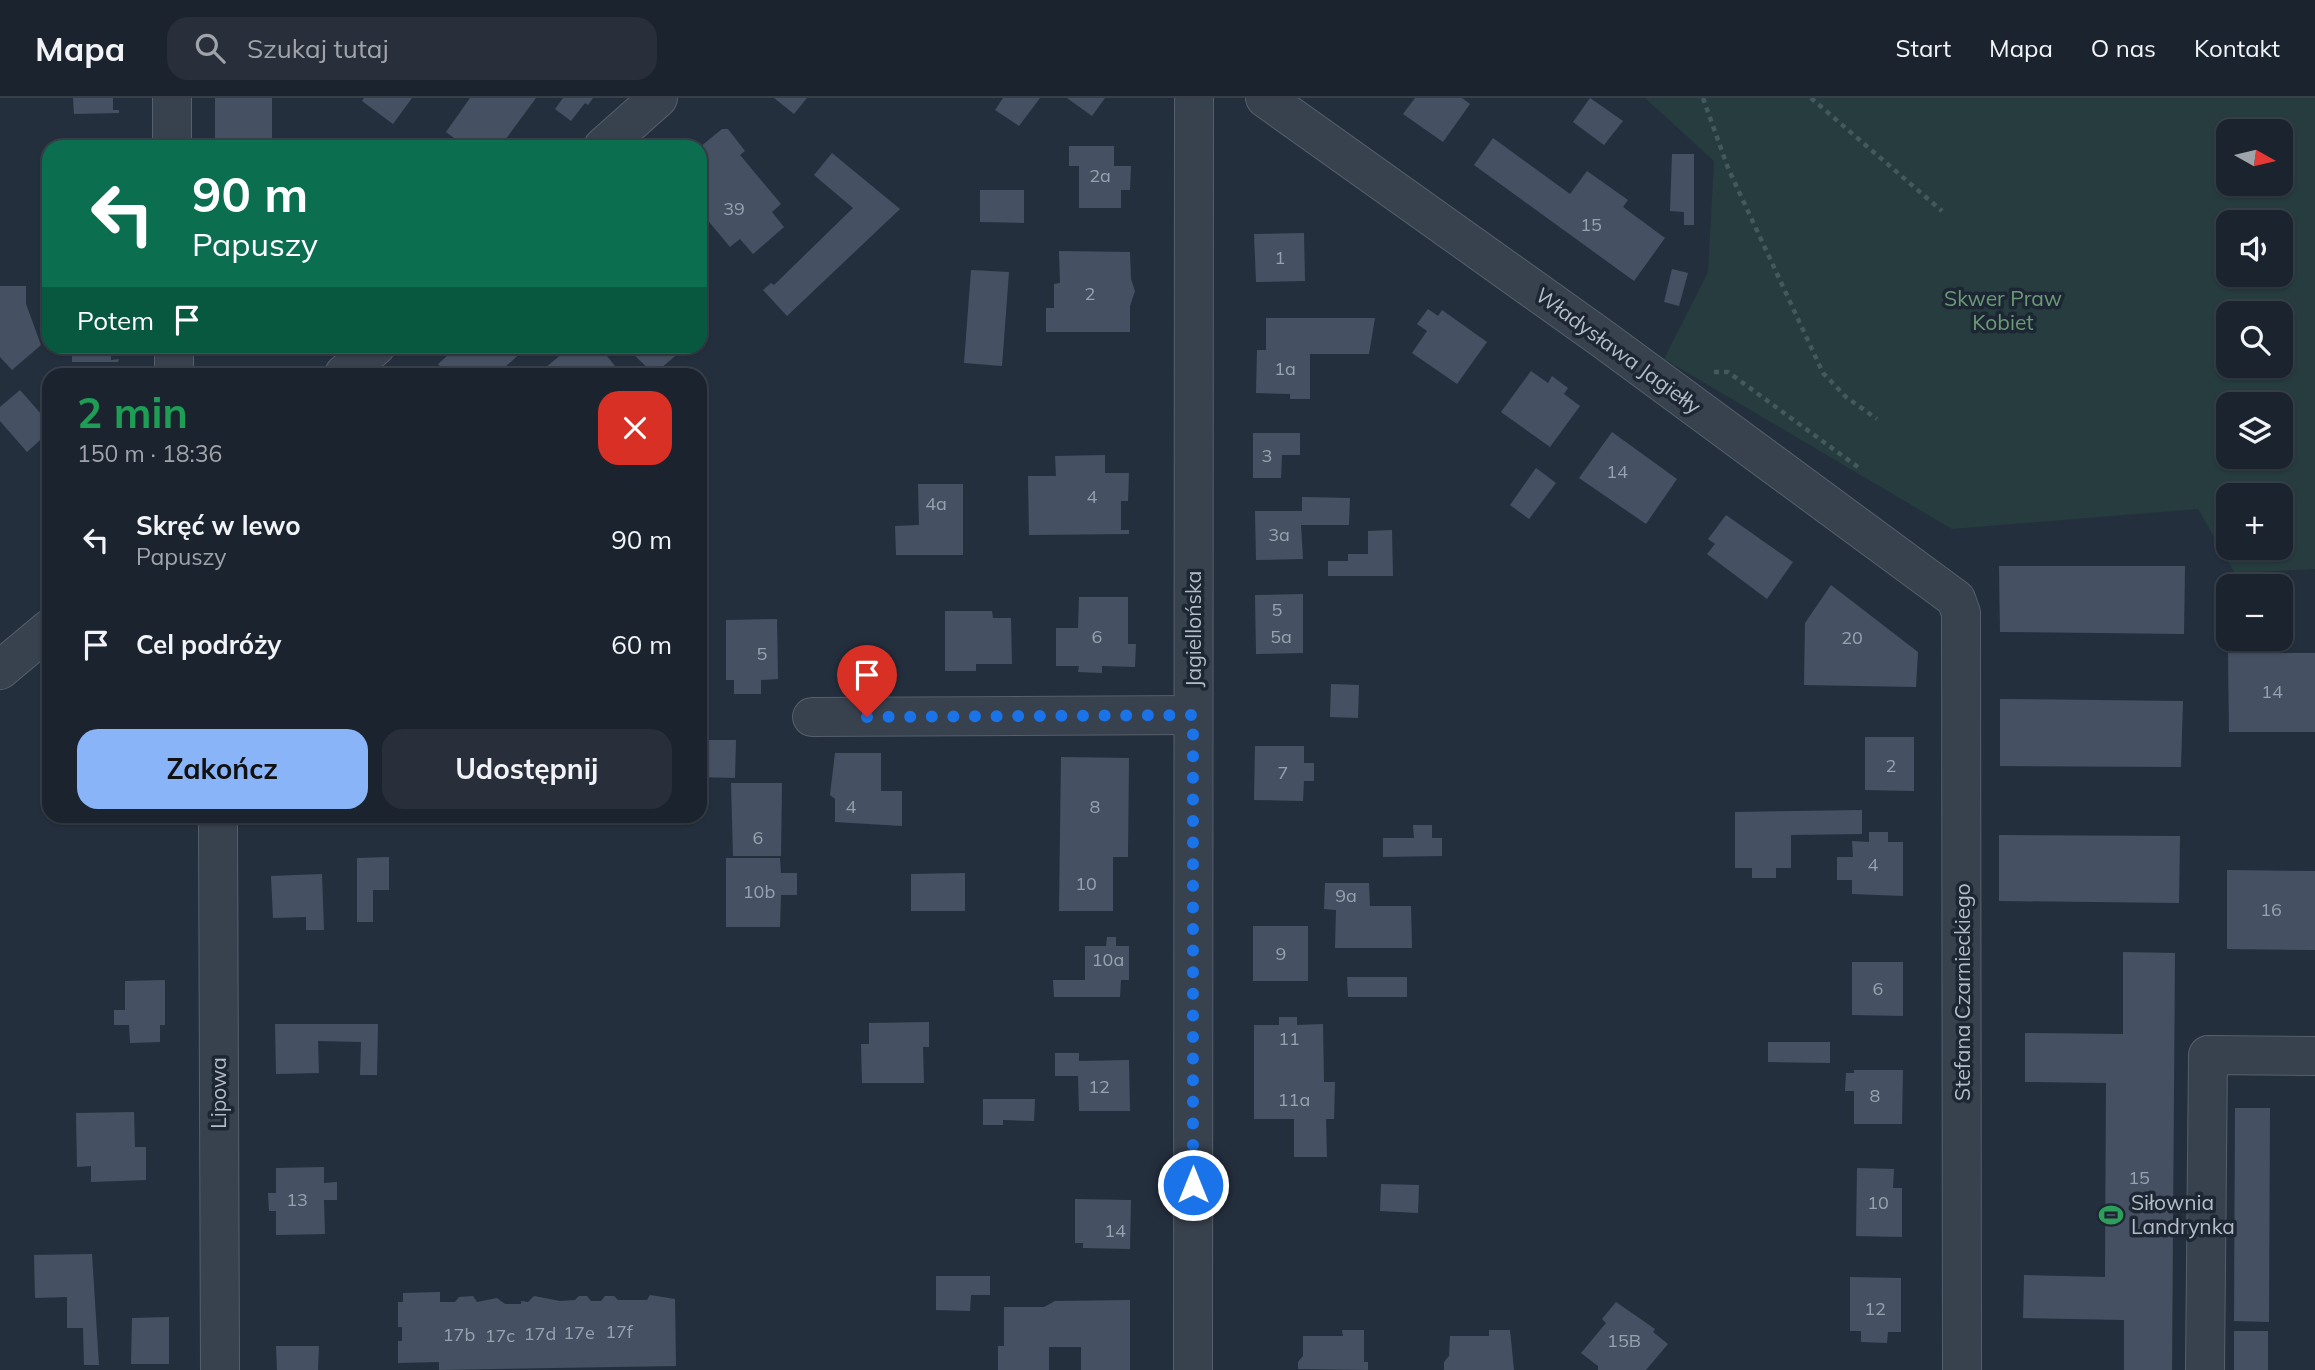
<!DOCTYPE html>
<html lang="pl">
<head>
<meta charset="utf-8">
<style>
	body { margin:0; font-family:Mulish,sans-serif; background:#282f3a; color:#f1f3f6; height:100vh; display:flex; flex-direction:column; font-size:26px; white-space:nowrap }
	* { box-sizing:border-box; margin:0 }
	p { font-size:23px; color:#a0a4aa }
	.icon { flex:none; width:38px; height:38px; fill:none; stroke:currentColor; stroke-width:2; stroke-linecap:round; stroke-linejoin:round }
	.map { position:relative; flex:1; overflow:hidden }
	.drawer { position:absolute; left:42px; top:270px; width:665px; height:455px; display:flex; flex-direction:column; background:#1b232e; border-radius:21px; box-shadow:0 2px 5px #0004,0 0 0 2px #39404a }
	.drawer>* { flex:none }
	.banner { position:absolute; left:42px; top:42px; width:665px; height:214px; border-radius:21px; box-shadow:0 2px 5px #0004,0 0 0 2px #39404a; background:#0b6e4f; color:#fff; overflow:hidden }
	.needle { width:46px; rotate:98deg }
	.fabs { position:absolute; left:2216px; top:21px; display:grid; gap:14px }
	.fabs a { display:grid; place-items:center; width:77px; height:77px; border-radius:14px; background:#1b232e; box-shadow:0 2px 5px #0004,0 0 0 2px #39404a; font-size:35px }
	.pin { position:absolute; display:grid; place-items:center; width:60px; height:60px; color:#fff; margin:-72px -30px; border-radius:50% 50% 50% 0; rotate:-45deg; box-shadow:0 0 7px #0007 }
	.pin .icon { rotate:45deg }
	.me { position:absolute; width:77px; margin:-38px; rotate:0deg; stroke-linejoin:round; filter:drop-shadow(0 0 5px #0008) }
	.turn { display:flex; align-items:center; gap:24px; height:147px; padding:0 35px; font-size:32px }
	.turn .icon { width:91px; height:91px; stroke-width:2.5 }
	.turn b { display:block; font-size:49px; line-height:60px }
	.then { display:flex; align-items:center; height:66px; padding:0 35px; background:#0003; gap:14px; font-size:26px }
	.round { display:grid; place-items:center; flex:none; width:74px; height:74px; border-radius:21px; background:#282f3a }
	.headline { display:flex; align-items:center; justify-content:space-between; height:119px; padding:0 35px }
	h1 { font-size:42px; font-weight:700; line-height:52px; color:#1e9e55 }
	.button { display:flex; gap:14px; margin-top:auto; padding:14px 35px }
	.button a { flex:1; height:80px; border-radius:21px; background:#8ab4f8; color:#111; font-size:28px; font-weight:700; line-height:80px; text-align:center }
	.button a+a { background:#282f3a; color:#f1f3f6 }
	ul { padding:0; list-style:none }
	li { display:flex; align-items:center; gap:21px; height:105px; padding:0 35px }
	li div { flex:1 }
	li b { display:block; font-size:26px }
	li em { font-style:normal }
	header { display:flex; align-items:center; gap:42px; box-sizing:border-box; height:98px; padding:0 35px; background:#1b232e; border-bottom:2px solid #39404a }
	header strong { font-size:33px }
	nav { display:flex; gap:38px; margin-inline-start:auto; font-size:24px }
	.search { width:490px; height:63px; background:#282f3a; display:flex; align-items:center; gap:18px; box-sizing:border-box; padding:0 24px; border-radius:21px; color:#a0a4aa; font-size:26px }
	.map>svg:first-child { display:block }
	.green { fill:#263c3f; fill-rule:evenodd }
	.building { fill:#455162 }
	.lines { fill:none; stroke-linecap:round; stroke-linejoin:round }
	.minor-casing { stroke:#565f6c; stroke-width:40 }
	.path { stroke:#44595c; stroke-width:4.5; stroke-dasharray:5 5; stroke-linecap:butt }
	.minor { stroke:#38414e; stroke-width:38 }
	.route { stroke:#1a73e8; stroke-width:12; stroke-dasharray:0 21.6 }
	.labels { text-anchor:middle; stroke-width:7; stroke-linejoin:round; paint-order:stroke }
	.number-label { font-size:18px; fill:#98a1af }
	.park-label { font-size:21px; fill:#6b9a76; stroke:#1d2633 }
	.street-label { font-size:21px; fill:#b4bcc9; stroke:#1d2633 }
	.poi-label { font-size:21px; fill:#b4bcc9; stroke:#1d2633; text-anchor:start }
</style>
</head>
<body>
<header>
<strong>Mapa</strong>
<div class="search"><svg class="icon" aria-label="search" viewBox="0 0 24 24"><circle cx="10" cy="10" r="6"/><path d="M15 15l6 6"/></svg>Szukaj tutaj</div>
<nav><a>Start</a><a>Mapa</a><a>O nas</a><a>Kontakt</a></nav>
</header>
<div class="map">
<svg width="2315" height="1272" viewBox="0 0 2315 1272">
	<rect width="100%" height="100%" fill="#242f3e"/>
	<path class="green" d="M 1645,0 L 2315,0 L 2315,471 L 2235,475 L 2198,411 L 1952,431 L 1664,261 L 1708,174 L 1714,63 ZM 2228,33 L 2280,33 L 2280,86 L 2228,86 ZM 2228,124 L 2280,124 L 2280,177 L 2228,177 ZM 2228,215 L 2280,215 L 2280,268 L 2228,268 ZM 2228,306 L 2280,306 L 2280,359 L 2228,359 ZM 2228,397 L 2280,397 L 2280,450 L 2228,450 Z"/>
	<g class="building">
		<polygon points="73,0 113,0 113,12 119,12 119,15 74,16"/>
		<rect x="215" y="0" width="57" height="49"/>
		<polygon points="364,0 412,0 393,26 362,3"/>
		<polygon points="470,0 536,0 500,49 466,49 446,34"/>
		<polygon points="563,0 593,0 588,7 585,5 571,23 555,11"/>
		<polygon points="774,0 807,0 794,16"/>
		<polygon points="1003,0 1040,0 1019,28 995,12"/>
		<polygon points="1067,0 1105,0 1092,18"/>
		<polygon points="1415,0 1462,0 1470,6 1443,44 1403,16"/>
		<polygon points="1590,0 1623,23 1604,47 1573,24"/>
		<polygon points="722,31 728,31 745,53 740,57 781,106 772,114 784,129 753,156 740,141 730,149 700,113 700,49"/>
		<polygon points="1493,40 1570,96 1587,73 1628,102 1623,109 1665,140 1634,183 1474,67"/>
		<polygon points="1069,48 1114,48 1114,68 1131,68 1130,92 1121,92 1121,110 1079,110 1079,68 1069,68"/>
		<polygon points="832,55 900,111 787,218 763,192 771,185 774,187 853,110 814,77"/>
		<polygon points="1672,56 1694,56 1694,127 1684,127 1684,114 1670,113"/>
		<polygon points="980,92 1024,92 1024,125 980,124"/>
		<polygon points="1304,135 1305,183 1256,184 1254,136"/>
		<polygon points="1059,153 1130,154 1131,181 1135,193 1130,208 1130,234 1046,234 1046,210 1054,210 1054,186 1060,185"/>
		<polygon points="1672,171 1688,175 1679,208 1664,204"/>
		<polygon points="971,172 1009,174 1002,268 964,265"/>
		<polygon points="0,188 26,188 26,206 41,247 12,272 0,259"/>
		<polygon points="1428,211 1438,218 1442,212 1487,244 1457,286 1412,255 1427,233 1417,226"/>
		<polygon points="1266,220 1375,220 1369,256 1310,256 1310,301 1290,301 1290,296 1256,295 1257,252 1266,252"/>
		<polygon points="72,248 111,248 111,262 119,261 118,264 72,264"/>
		<polygon points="458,248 523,248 525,251 504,270 511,276 447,276 438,266"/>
		<polygon points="571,248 599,248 619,273 614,276 538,276"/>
		<polygon points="632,248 687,248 654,276 632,255 636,253"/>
		<polygon points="1531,273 1548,285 1552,278 1568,290 1564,296 1580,308 1550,349 1501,314"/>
		<polygon points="20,292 49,325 49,334 27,354 0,323 0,309"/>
		<polygon points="1612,334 1677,381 1646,426 1579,380"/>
		<polygon points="1253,335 1300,335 1300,357 1282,357 1281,380 1253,380"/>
		<polygon points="1105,357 1105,375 1129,375 1128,403 1121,403 1121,432 1129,432 1129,436 1029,437 1028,378 1056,378 1055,358"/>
		<polygon points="1536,370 1556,385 1529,421 1510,407"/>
		<polygon points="918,386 963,386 963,457 896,457 895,428 919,427"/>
		<polygon points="1302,399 1350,400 1349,427 1301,427 1303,461 1256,462 1255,413 1302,413"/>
		<polygon points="1726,417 1793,464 1767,501 1707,456 1715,446 1708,441"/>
		<polygon points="1392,432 1393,478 1328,478 1328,463 1348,463 1348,456 1368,456 1368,433"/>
		<polygon points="1999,468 2185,468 2184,536 2000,534"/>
		<polygon points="1831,487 1918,554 1916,589 1804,587 1805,525"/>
		<polygon points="1303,496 1303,555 1256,556 1255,497"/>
		<polygon points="1079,499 1128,499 1128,546 1136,546 1135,569 1102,568 1102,575 1078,574 1079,568 1056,568 1056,530 1078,530"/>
		<polygon points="945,513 992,513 993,520 1011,520 1012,566 976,566 976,573 945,573"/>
		<polygon points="777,521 778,581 761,582 761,596 734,596 734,582 726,582 726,522"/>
		<polygon points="2228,555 2315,555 2315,634 2229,634"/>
		<polygon points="1331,586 1359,587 1358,620 1330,619"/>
		<polygon points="2000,601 2183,603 2181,669 2000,668"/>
		<polygon points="1865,639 1914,639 1914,693 1865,692"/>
		<polygon points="700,642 736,642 735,680 700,679"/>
		<polygon points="1255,648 1304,648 1304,665 1314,665 1314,683 1304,683 1303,703 1254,702"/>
		<polygon points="835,655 881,655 881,693 902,693 902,728 835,724 835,701 830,697"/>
		<polygon points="1061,659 1129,660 1128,759 1113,759 1113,813 1059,813"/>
		<polygon points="731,685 782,685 781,758 733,758"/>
		<polygon points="1862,712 1862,736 1791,737 1791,770 1776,770 1776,780 1752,780 1752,770 1735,770 1735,714"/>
		<rect x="287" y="718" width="40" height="5"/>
		<polygon points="1413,727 1432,727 1432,740 1442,740 1442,758 1383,759 1383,740 1414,740"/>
		<polygon points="1869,734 1888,734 1888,744 1903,744 1903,798 1852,796 1852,782 1837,782 1837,759 1853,759 1852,743 1869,744"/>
		<polygon points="1999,737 2180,738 2179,805 1999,803"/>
		<polygon points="389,759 389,792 373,792 373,824 357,824 357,760"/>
		<polygon points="726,760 780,760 781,775 797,775 797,797 781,797 780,829 726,829"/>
		<polygon points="2227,772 2315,773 2315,852 2227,851"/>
		<polygon points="965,775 965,813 911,813 911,776"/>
		<polygon points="322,776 324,832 306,832 306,819 273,820 271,778"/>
		<polygon points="1325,785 1369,785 1370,808 1411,808 1412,850 1335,850 1336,812 1324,811"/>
		<rect x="1253" y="828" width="55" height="55"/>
		<polygon points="1107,839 1116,839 1116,848 1129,848 1129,882 1121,882 1120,899 1054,899 1053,882 1085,882 1085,848 1106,848"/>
		<polygon points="2123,854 2175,855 2172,1272 2124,1272 2124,1222 2023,1220 2024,1177 2105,1179 2106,985 2025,984 2025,935 2123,936"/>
		<polygon points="1852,864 1903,864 1903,918 1852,917"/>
		<polygon points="1347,879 1407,879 1407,899 1348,899"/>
		<polygon points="165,882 165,927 160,927 160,944 130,945 129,927 114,927 114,912 125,912 125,883"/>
		<polygon points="1279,919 1297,919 1297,927 1323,926 1324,984 1335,984 1334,1021 1326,1021 1327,1059 1294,1059 1294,1021 1254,1021 1254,927 1279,927"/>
		<polygon points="929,924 929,949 923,949 924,985 862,985 861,946 869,946 869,925"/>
		<polygon points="275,926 378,926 377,977 360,977 361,944 318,943 319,975 276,976"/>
		<polygon points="1768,944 1830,944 1830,965 1768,964"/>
		<polygon points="1055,955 1079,955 1079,963 1129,962 1130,1013 1079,1013 1078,978 1055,978"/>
		<polygon points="1854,972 1903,972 1902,1026 1854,1026 1854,993 1845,993 1846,975 1854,975"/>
		<polygon points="983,1001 1035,1001 1034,1023 1003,1022 1003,1027 983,1027"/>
		<polygon points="2235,1010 2270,1010 2269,1224 2234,1223"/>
		<polygon points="134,1014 135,1049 146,1049 146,1082 91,1084 91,1068 77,1069 76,1015"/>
		<polygon points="324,1069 324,1085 337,1084 337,1102 324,1102 325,1136 276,1137 276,1113 269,1113 268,1095 276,1095 276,1070"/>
		<polygon points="1857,1070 1894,1071 1893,1090 1902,1090 1902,1139 1856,1138"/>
		<polygon points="1381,1086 1419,1087 1418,1115 1380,1113"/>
		<polygon points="1075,1101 1131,1102 1130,1151 1083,1150 1083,1145 1075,1145"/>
		<polygon points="92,1156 99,1267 84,1267 83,1230 67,1230 67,1199 35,1200 34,1157"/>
		<polygon points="936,1178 990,1178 990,1197 971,1197 970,1213 936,1212"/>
		<polygon points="1850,1179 1901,1180 1901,1234 1888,1234 1887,1245 1861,1244 1861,1233 1850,1233"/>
		<polygon points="440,1194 440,1204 455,1204 459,1199 473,1198 477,1204 497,1200 505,1206 521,1206 521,1203 528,1204 534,1198 560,1203 575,1202 579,1198 587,1198 591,1203 601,1203 605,1198 614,1198 618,1202 647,1202 650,1197 675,1201 676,1268 439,1272 439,1264 398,1265 398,1243 402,1243 402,1229 398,1229 398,1204 403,1204 403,1195"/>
		<polygon points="1130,1202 1130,1272 1081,1272 1081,1249 1049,1249 1049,1272 998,1272 998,1248 1004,1248 1004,1209 1044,1209 1055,1203"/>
		<polygon points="1616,1204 1655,1231 1653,1234 1668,1246 1646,1272 1598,1272 1598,1268 1581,1255 1606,1225 1602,1221"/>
		<polygon points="169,1219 169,1266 131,1266 132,1220"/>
		<polygon points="1342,1232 1364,1232 1364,1264 1368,1264 1368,1272 1298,1271 1298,1264 1303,1258 1303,1238 1343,1238"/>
		<polygon points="1489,1232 1510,1232 1514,1272 1444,1272 1444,1264 1449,1258 1450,1238 1489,1238"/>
		<rect x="2234" y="1233" width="34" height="39"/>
		<polygon points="276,1248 319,1248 318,1272 277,1272"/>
	</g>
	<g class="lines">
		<g class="minor-casing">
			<g id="minor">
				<polyline points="172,0 172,49"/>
				<polyline points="1265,0 1603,241 1956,501 1961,515 1962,1272"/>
				<polyline points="603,49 658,0"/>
				<polyline points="174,248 174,276"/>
				<polyline points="344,276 376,248"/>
				<polyline points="0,572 49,531"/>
				<polyline points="812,619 1193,617"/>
				<polyline points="218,718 220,1272"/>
				<polyline points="1193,1272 1194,0"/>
				<polyline points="2205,1272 2208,957 2315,958"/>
			</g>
		</g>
		<g class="path">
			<polyline points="1703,0 1728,70 1823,275 1846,299 1877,321"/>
			<polyline points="1811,0 1942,113"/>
			<polyline points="1714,274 1728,274 1862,372"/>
		</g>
		<use href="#minor" class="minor"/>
	</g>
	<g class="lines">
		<polyline class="route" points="867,619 1193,617 1193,1087"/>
	</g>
	<defs>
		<g id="stadium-bare" transform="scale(1.89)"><path d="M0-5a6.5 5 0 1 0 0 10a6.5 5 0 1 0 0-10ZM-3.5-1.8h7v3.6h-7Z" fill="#2e9e5b" stroke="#1d2633" stroke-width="2.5" paint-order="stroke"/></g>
	</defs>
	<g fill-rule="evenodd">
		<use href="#stadium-bare" x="2111" y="1117"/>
	</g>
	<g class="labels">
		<g class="number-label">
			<text x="1100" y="84">2a</text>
			<text x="734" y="117">39</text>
			<text x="1591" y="133">15</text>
			<text x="1280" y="166">1</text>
			<text x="1090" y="202">2</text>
			<text x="1285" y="277">1a</text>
			<text x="1267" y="364">3</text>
			<text x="1617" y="380">14</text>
			<text x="1092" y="405">4</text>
			<text x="936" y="412">4a</text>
			<text x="1279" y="443">3a</text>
			<text x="1277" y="518">5</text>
			<text x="1097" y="545">6</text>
			<text x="1281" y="545">5a</text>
			<text x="1852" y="546">20</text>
			<text x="762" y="562">5</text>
			<text x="2272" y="600">14</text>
			<text x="1891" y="674">2</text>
			<text x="1283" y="681">7</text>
			<text x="851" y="715">4</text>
			<text x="1095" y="715">8</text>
			<text x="758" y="746">6</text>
			<text x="1873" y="773">4</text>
			<text x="1086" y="792">10</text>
			<text x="759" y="800">10b</text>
			<text x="1346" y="804">9a</text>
			<text x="2271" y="818">16</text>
			<text x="1281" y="862">9</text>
			<text x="1108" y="868">10a</text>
			<text x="1878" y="897">6</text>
			<text x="1289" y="947">11</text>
			<text x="1099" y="995">12</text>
			<text x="1875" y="1004">8</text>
			<text x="1294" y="1008">11a</text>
			<text x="2139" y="1086">15</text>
			<text x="297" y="1108">13</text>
			<text x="1878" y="1111">10</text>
			<text x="1115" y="1139">14</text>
			<text x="1875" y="1217">12</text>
			<text x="619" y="1240">17f</text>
			<text x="579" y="1241">17e</text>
			<text x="540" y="1242">17d</text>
			<text x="459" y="1243">17b</text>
			<text x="500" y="1244">17c</text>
			<text x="1624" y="1249">15B</text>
		</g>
		<g class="park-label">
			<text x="2003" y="208">Skwer Praw<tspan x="2003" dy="24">Kobiet</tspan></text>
		</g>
		<g class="street-label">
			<text transform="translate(1618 253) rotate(36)" y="7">Władysława Jagiełły</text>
			<text transform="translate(1194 531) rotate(-90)" y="7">Jagiellońska</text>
			<text transform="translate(1963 894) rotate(-90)" y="7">Stefana Czarnieckiego</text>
			<text transform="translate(219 995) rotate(-90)" y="7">Lipowa</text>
		</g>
		<g class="poi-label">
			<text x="2131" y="1112">Siłownia<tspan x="2131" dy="24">Landrynka</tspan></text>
		</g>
	</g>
</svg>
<div class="fabs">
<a><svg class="needle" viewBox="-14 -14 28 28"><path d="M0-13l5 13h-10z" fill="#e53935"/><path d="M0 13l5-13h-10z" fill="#a0a4aa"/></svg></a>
<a><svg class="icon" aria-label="sound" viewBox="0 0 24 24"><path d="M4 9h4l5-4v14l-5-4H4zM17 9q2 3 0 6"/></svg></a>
<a><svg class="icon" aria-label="search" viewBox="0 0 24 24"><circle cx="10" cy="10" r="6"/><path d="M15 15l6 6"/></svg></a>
<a><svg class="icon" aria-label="layers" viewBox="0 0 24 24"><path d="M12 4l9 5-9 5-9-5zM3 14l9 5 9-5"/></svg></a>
<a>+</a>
<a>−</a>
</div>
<div class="pin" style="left:867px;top:619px;background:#d93025"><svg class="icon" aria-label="arrive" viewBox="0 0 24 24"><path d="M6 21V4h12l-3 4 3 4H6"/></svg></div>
<svg class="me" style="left:1193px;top:1087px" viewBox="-20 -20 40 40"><circle r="17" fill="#1a73e8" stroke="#fff" stroke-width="3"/><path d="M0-11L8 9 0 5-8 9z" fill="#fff"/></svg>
<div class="banner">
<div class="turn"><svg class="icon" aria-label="left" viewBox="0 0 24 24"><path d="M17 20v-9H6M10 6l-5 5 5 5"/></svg><div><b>90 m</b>Papuszy</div></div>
<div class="then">Potem<svg class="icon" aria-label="arrive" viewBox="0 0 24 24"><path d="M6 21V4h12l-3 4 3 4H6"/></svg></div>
</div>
<section class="drawer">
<div class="headline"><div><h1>2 min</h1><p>150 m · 18:36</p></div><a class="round" style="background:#d93025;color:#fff"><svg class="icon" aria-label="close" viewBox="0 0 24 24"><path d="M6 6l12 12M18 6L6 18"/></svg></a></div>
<ul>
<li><svg class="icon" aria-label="left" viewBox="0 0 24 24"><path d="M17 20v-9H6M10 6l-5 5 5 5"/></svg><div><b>Skręć w lewo</b><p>Papuszy</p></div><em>90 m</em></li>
<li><svg class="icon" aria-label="arrive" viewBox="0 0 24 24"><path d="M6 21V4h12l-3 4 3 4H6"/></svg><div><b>Cel podróży</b></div><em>60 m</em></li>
</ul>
<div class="button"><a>Zakończ</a><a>Udostępnij</a></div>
</section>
</div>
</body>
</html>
